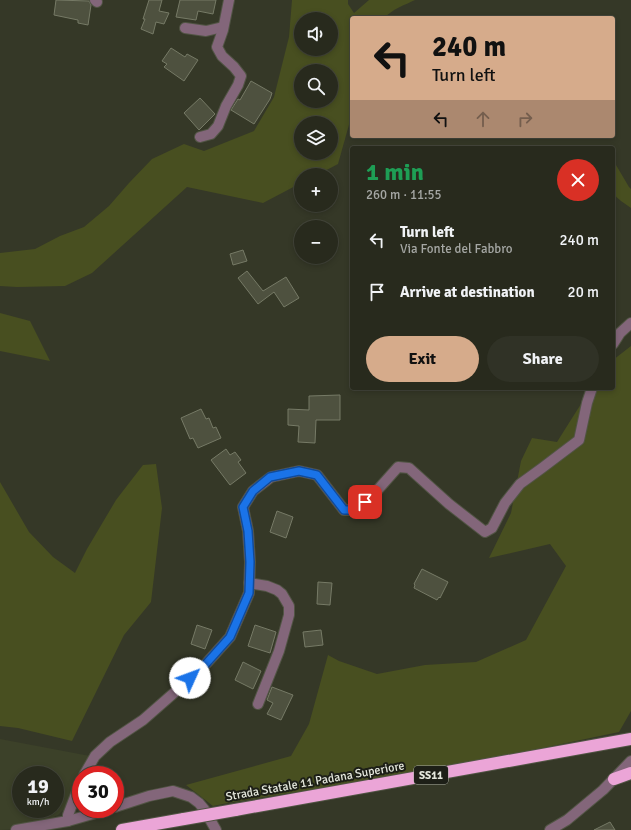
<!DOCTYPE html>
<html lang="en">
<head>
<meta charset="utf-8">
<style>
	body { margin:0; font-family:Signika,sans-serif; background:#303226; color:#f1f3f6; height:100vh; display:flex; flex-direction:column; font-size:15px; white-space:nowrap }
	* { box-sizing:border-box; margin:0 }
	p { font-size:13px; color:#a5a7a4 }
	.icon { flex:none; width:22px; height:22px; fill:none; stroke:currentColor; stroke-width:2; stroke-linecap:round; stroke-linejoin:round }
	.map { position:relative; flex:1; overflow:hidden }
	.details { position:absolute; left:350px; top:146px; width:265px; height:244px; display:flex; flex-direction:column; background:#282a1d; border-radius:4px; box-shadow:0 2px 6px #0003,0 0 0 1px #44463b }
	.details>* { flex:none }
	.guide { position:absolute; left:350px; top:16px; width:265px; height:122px; border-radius:4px; box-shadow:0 2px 6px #0003,0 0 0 1px #44463b; background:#d6ab8b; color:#111; overflow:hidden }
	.controls { position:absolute; left:294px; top:12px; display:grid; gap:8px }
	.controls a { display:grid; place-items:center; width:44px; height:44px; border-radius:50%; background:#282a1d; box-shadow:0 2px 6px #0003,0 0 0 1px #44463b; font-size:20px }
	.speed { position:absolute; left:12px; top:766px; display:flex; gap:8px; font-size:20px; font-weight:700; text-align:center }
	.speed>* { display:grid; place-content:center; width:52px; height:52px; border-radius:50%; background:#282a1d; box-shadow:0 2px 6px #0003,0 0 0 1px #44463b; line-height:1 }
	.speed small { font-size:10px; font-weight:400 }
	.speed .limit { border:6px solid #d22; background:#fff; color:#111 }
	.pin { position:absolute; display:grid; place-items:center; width:34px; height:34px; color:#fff; margin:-17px; border-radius:8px; box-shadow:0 2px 6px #0006 }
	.me { position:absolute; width:44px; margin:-22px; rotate:47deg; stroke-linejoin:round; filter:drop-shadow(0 0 3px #0008) }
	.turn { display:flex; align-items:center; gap:14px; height:84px; padding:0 16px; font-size:18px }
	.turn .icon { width:52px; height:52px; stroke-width:2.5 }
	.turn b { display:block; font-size:28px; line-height:34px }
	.lanes { display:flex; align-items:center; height:38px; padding:0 16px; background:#0003; justify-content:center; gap:20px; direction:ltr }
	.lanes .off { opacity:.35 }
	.round { display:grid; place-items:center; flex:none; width:42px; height:42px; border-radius:21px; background:#303226 }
	.summary { display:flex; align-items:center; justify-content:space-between; height:68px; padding:0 16px }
	h1 { font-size:24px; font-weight:800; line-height:30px; color:#1e9e55 }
	.cta { display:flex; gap:8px; margin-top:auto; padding:8px 16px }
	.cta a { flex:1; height:46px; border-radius:24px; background:#d6ab8b; color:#111; font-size:16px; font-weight:800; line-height:46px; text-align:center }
	.cta a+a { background:#303226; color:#f1f3f6 }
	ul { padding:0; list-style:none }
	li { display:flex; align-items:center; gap:12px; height:52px; padding:0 16px }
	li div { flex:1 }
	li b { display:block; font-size:15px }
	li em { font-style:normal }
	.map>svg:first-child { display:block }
	.built { fill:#3c4129; fill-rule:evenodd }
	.green { fill:#484f20; fill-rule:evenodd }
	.building { fill:#4e513f; stroke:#767a66 }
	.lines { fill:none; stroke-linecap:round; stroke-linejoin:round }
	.minor-casing { stroke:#515444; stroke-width:12 }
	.highway-casing { stroke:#515444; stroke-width:14 }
	.minor { stroke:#83667a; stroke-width:10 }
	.highway { stroke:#eba5d7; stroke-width:12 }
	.highway-bridge-casing { stroke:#515444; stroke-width:14; stroke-linecap:butt }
	.highway-bridge { stroke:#eba5d7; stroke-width:12 }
	.route-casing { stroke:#114b97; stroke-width:10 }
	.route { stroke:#1a73e8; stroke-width:7 }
	.labels { text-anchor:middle; stroke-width:4; stroke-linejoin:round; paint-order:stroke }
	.shield { fill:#1d1f17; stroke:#a9aca2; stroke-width:1 }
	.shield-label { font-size:11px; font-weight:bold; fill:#e5e8dd }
	.street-label { font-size:12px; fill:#e5e8dd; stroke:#1d1f17 }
</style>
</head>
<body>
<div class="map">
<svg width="631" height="830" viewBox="0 0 631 830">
	<rect width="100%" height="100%" fill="#353827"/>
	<path class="built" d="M 0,739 L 90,756 L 76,781 L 64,809 L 58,815 L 24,829 L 0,830 ZM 21,775 L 55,775 L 55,809 L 21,809 Z"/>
	<g class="green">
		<path d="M 292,0 L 348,0 L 348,4 L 354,13 L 369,0 L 415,0 C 407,4 390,10 385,18 L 352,18 L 352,114 L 338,164 L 317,175 L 301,175 L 301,183 L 263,203 L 187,187 L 92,273 L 65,286 L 17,287 L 0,286 L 0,253 L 35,249 L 60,236 L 84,227 L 109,206 L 129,183 L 152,159 L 184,144 L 204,151 L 254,131 L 274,97 L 289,37 ZM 301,19 L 331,19 L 331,49 L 301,49 ZM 301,71 L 331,71 L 331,101 L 301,101 ZM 301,123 L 331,123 L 331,153 L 301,153 Z"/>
		<polygon points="613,164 616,165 629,187 631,189 631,208 621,201 613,194"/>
		<polygon points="0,313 30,321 50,361 0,351"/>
		<polygon points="631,346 631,711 619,732 442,769 228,803 213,806 186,785 291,756 309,724 328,655 339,661 377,674 425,665 476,662 526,640 566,566 550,544 489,558 511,513 521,461 532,438 557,442 591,388 613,388 613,360"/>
		<polygon points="156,464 162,508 151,602 124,635 72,741 18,728 0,726 0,482 29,532 53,557 75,573 87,549 116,500 143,465"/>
	</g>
	<g class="building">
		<polygon points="56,0 89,1 91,5 88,25 78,23 78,20 54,15"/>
		<polygon points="149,0 162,0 159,11 169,13 164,24 156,22 153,34 141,29 145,19 143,19"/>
		<polygon points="180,0 216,0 213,14 198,11 196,20 176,17"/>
		<polygon points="171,48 185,57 187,54 198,60 184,81 164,67 167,64 162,61"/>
		<polygon points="251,81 272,93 270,99 254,124 231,110 238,99 240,100"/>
		<polygon points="200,98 215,114 199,130 184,113"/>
		<polygon points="243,250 247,261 233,265 230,254"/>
		<polygon points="247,271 263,291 286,277 299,298 284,307 274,292 258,304 238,278"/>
		<polygon points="340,395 340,420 316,420 315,443 298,442 299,426 288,425 288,409 309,410 309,396"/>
		<polygon points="201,409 206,419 209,418 213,428 216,427 221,438 198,448 193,438 190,439 181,418"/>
		<polygon points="226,449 230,455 235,452 241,460 238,462 246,473 230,485 211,460"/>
		<polygon points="277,511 293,517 286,538 270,532"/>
		<polygon points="422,569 448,582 440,598 439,597 437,600 414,588 415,585 414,584"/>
		<polygon points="318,582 332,583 330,605 317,604"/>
		<polygon points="197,625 212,630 205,649 191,644"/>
		<polygon points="255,625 276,632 270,653 248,646"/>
		<polygon points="321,630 323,645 305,647 303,632"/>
		<polygon points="243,662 261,671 253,689 235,680"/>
		<polygon points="272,687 293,695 281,720 267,714 273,703 267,700"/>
		<polygon points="610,822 615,830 594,830"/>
	</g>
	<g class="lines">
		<g class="minor-casing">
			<g id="minor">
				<polyline points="95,0 97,2"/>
				<polyline points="185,28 206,31 223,27"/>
				<polyline points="200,137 211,134 218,126 226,106 238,85 241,76 234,67 222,56 217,47 223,30 229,0"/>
				<polyline points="613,344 620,333 631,323"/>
				<polyline points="249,583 267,586 277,590 282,594 289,606 289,615 279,651 258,704"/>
				<polyline points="84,775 95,756 110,742 143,720 175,692 204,666 230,637 249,593 250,562 248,531 243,507 253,491 271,477 299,471 317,475 344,510 357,510 374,494 398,467 409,468 449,504 485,532 492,528 505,503 520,484 542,468 579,440 587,403 592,388"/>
				<polyline points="115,807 149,796 173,791 191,797 199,803 204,809 216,830"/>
				<polyline points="68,821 68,815 81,781"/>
				<polyline points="16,830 68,821 110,809"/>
				<polyline points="550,830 567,820 603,790 631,761"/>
			</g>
		</g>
		<g class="highway-casing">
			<g id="highway">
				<polyline points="614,779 631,773"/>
				<polyline points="235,810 631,739"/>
				<polyline points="122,830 184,819"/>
			</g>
		</g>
		<use href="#minor" class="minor"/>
		<use href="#highway" class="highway"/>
		<g class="highway-bridge-casing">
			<polyline id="highway-bridge" points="184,819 235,810"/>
		</g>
		<use href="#highway-bridge" class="highway-bridge"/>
	</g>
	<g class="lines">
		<g class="route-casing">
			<polyline id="route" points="190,678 204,666 230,637 249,593 250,562 248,531 243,507 253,491 270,477 299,471 317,475 344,510 357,510 365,502"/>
		</g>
		<use href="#route" class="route"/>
	</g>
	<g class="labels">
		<rect class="shield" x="414" y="766" width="34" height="18" rx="3"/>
		<g class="shield-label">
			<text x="431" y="779">SS11</text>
		</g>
		<g class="street-label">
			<text transform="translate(315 781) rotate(-10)" y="4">Strada Statale 11 Padana Superiore</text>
		</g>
	</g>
</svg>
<div class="controls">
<a><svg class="icon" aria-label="sound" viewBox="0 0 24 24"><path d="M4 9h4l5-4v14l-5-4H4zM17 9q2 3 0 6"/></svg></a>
<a><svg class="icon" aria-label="search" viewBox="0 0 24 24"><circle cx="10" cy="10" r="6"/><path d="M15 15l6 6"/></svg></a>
<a><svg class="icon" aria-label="layers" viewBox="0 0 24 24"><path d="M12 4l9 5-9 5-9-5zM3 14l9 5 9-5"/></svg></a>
<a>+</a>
<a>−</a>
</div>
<div class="speed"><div>19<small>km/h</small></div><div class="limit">30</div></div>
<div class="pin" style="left:365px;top:502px;background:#d93025"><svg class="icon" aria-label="arrive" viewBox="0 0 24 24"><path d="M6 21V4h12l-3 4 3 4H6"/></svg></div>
<svg class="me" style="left:190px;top:678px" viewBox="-20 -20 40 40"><circle r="19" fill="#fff"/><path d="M0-13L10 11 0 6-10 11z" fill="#1a73e8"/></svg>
<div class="guide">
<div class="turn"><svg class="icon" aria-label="left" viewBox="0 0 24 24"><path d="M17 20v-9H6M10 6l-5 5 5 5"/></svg><div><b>240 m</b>Turn left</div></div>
<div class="lanes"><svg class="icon" aria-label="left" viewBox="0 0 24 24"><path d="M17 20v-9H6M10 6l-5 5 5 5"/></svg><svg class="icon off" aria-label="ahead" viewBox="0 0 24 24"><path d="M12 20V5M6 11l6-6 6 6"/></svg><svg class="icon off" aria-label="right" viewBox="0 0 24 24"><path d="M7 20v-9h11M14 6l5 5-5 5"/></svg></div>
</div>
<section class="details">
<div class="summary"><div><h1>1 min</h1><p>260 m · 11:55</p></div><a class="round" style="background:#d93025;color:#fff"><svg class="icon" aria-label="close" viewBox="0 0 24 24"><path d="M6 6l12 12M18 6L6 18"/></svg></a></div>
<ul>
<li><svg class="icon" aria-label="left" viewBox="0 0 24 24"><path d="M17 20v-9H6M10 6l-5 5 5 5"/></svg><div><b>Turn left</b><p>Via Fonte del Fabbro</p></div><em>240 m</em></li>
<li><svg class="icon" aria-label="arrive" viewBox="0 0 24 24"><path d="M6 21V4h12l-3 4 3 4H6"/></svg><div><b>Arrive at destination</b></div><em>20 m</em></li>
</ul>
<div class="cta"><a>Exit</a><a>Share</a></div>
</section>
</div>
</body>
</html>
